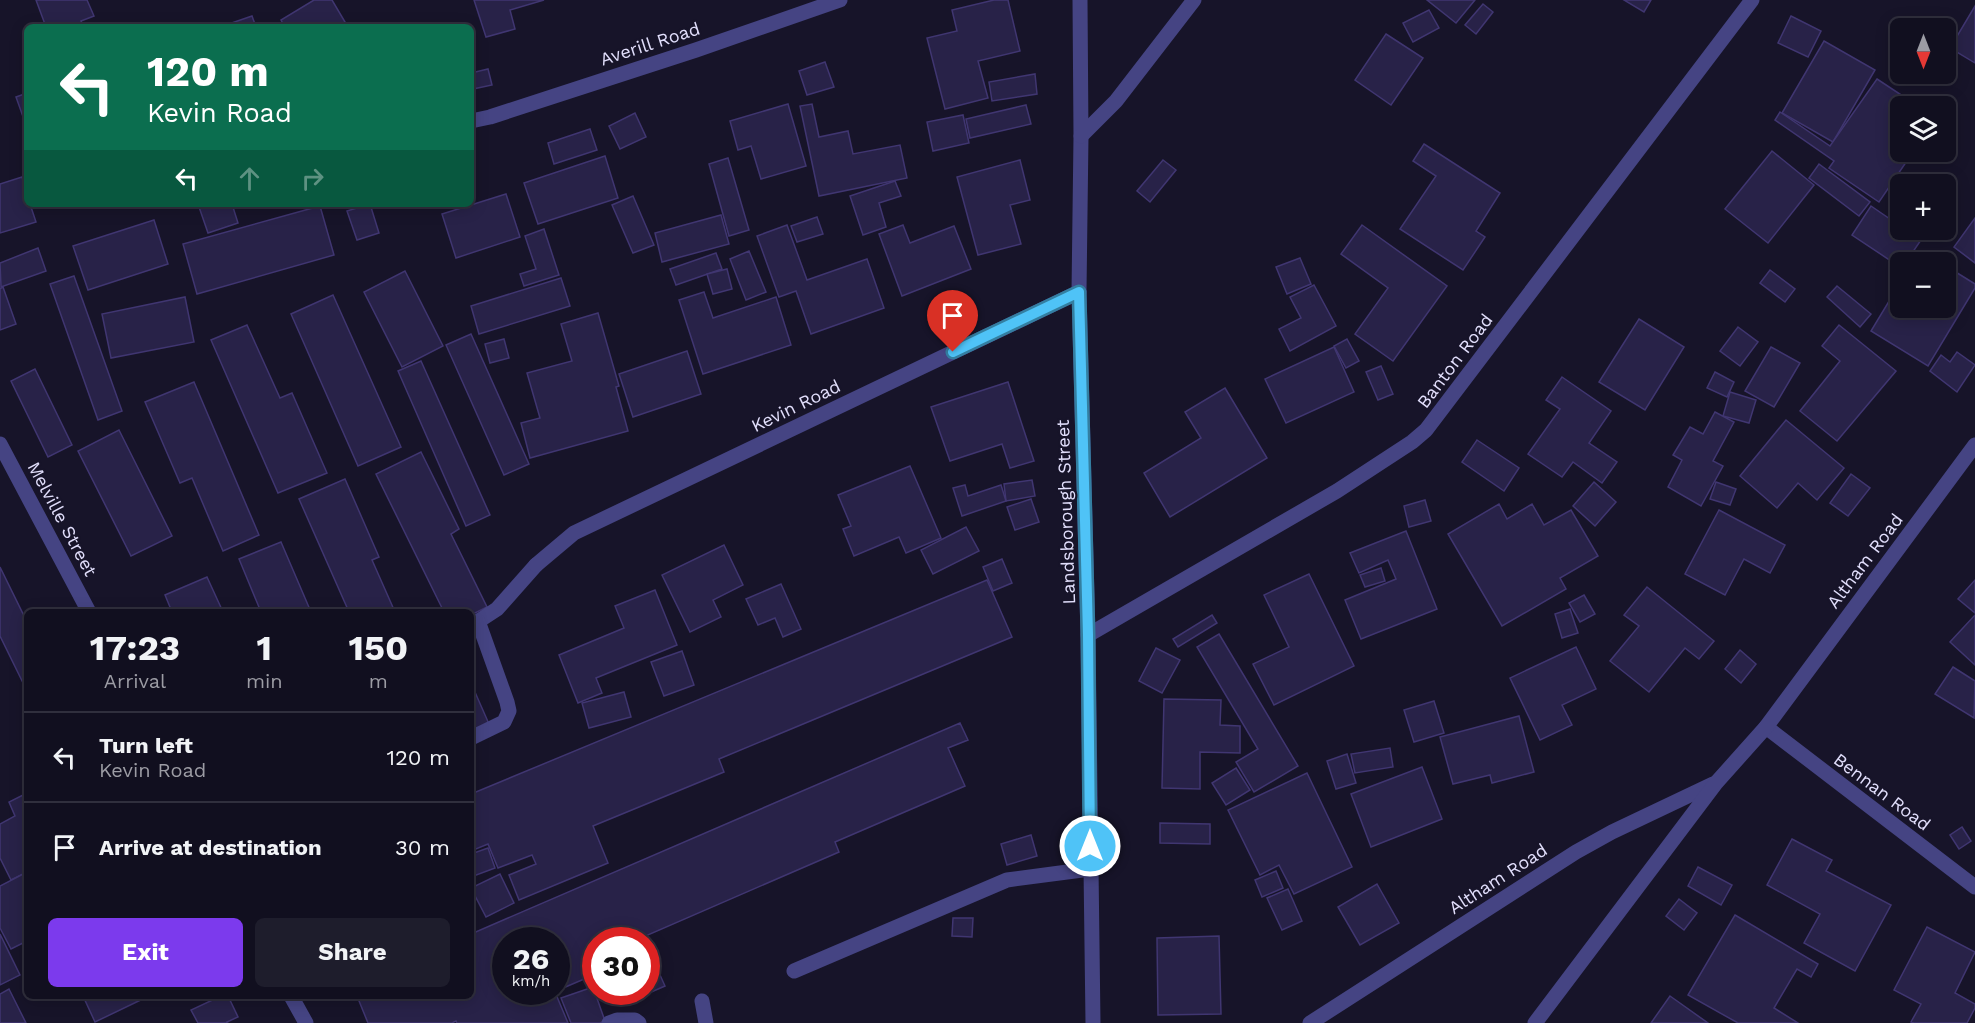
<!DOCTYPE html>
<html lang="en">
<head>
<meta charset="utf-8">
<style>
	body { margin:0; font-family:"Work Sans",sans-serif; background:#1e1d2c; color:#f1f3f6; height:100vh; display:flex; flex-direction:column; font-size:22px; white-space:nowrap }
	* { box-sizing:border-box; margin:0 }
	p { font-size:20px; color:#9c9ca4 }
	.icon { flex:none; width:33px; height:33px; fill:none; stroke:currentColor; stroke-width:2; stroke-linecap:round; stroke-linejoin:round }
	.map { position:relative; flex:1; overflow:hidden }
	.sheet { position:absolute; left:24px; top:609px; width:450px; height:390px; display:flex; flex-direction:column; background:#110f1f; border-radius:9px; box-shadow:0 3px 15px #0003,0 0 0 2px #302f3d }
	.sheet>* { flex:none }
	.top-card { position:absolute; left:24px; top:24px; width:450px; height:183px; border-radius:9px; box-shadow:0 3px 15px #0003,0 0 0 2px #302f3d; background:#0b6e4f; color:#fff; overflow:hidden }
	.needle { width:39px; rotate:180deg }
	.fabs { position:absolute; left:1890px; top:18px; display:grid; gap:12px }
	.fabs a { display:grid; place-items:center; width:66px; height:66px; border-radius:9px; background:#110f1f; box-shadow:0 3px 15px #0003,0 0 0 2px #302f3d; font-size:30px }
	.speed { position:absolute; left:492px; top:927px; display:flex; gap:12px; font-size:30px; font-weight:700; text-align:center }
	.speed>* { display:grid; place-content:center; width:78px; height:78px; border-radius:50%; background:#110f1f; box-shadow:0 3px 15px #0003,0 0 0 2px #302f3d; line-height:1 }
	.speed small { font-size:15px; font-weight:400 }
	.speed .limit { border:9px solid #d22; background:#fff; color:#111 }
	.pin { position:absolute; display:grid; place-items:center; width:51px; height:51px; color:#fff; margin:-62px -26px; border-radius:50% 50% 50% 0; rotate:-45deg; box-shadow:0 0 6px #0007 }
	.pin .icon { rotate:45deg }
	.me { position:absolute; width:66px; margin:-33px; rotate:0deg; stroke-linejoin:round; filter:drop-shadow(0 0 4px #0008) }
	.turn { display:flex; align-items:center; gap:21px; height:126px; padding:0 24px; font-size:27px }
	.turn .icon { width:78px; height:78px; stroke-width:2.5 }
	.turn b { display:block; font-size:42px; line-height:51px }
	.lanes { display:flex; align-items:center; height:57px; padding:0 24px; background:#0003; justify-content:center; gap:30px; direction:ltr }
	.lanes .off { opacity:.35 }
	.eta { display:flex; justify-content:space-evenly; align-items:center; height:102px; text-align:center }
	.eta b { font-size:36px; font-weight:700; line-height:42px }
	.primary-button { display:flex; gap:12px; margin-top:auto; padding:12px 24px }
	.primary-button a { flex:1; height:69px; border-radius:9px; background:#7c3aed; color:#fff; font-size:24px; font-weight:700; line-height:69px; text-align:center }
	.primary-button a+a { background:#1e1d2c; color:#f1f3f6 }
	ul { padding:0; list-style:none }
	li { display:flex; align-items:center; gap:18px; height:90px; padding:0 24px; border-top:2px solid #302f3d }
	li div { flex:1 }
	li b { display:block; font-size:22px }
	li em { font-style:normal }
	.map>svg:first-child { display:block }
	.building { fill:#282248; stroke:#403671; stroke-width:1.5 }
	.lines { fill:none; stroke-linecap:round; stroke-linejoin:round }
	.lane { stroke:#454483; stroke-width:15 }
	.street { stroke:#454483; stroke-width:15 }
	.route-casing { stroke:#337fa1; stroke-width:15 }
	.route { stroke:#4fc3f7; stroke-width:10 }
	.labels { text-anchor:middle; stroke-width:4.5; stroke-linejoin:round; paint-order:stroke }
	.street-label { font-size:18px; fill:#e2dffc; stroke:#171429 }
</style>
</head>
<body>
<div class="map">
<svg width="1975" height="1023" viewBox="0 0 1975 1023">
	<rect width="100%" height="100%" fill="#171429"/>
	<g class="building">
		<polygon points="36,0 87,0 94,16 81,21 83,27 46,27"/>
		<polygon points="314,0 332,0 348,27 285,27 281,20"/>
		<polygon points="474,0 544,0 510,10 515,29 486,37"/>
		<polygon points="994,0 1008,0 1020,51 978,61 988,98 945,109 927,38 957,31 952,10"/>
		<polygon points="1427,0 1475,0 1456,23"/>
		<polygon points="1624,0 1651,0 1644,12"/>
		<polygon points="1483,4 1493,12 1476,34 1465,25"/>
		<polygon points="1975,6 1975,63 1950,48"/>
		<polygon points="1429,10 1439,28 1413,42 1403,23"/>
		<polygon points="252,16 256,27 220,27"/>
		<polygon points="1791,16 1821,31 1808,57 1778,43"/>
		<polygon points="1386,34 1423,58 1391,105 1355,80"/>
		<polygon points="1824,41 1875,70 1833,142 1782,113"/>
		<polygon points="825,62 834,87 807,95 799,71"/>
		<polygon points="488,69 492,85 473,89 471,73"/>
		<polygon points="1035,74 1037,94 992,101 989,82"/>
		<polygon points="1877,79 1918,106 1900,106 1900,152 1913,152 1879,202 1829,168 1834,161 1775,120 1780,112 1830,146"/>
		<polygon points="27,93 27,128 16,97"/>
		<polygon points="788,104 806,166 761,179 751,146 738,150 730,121"/>
		<polygon points="812,104 819,137 848,131 853,154 900,145 907,178 819,196 800,106"/>
		<polygon points="1026,105 1031,124 970,138 966,119"/>
		<polygon points="635,113 646,137 620,149 609,126"/>
		<polygon points="963,115 969,143 933,151 927,122"/>
		<polygon points="590,129 597,150 554,164 548,143"/>
		<polygon points="1424,144 1500,193 1476,231 1485,237 1463,270 1400,229 1436,176 1413,161"/>
		<polygon points="1772,151 1814,185 1768,243 1725,209"/>
		<polygon points="605,156 618,198 538,224 524,183"/>
		<polygon points="728,158 749,230 729,236 709,164"/>
		<polygon points="1020,160 1030,200 1010,205 1021,244 978,255 957,177"/>
		<polygon points="1163,160 1176,170 1150,202 1137,191"/>
		<polygon points="1819,164 1870,202 1859,216 1809,178"/>
		<polygon points="22,177 27,195 27,204 30,204 36,222 0,233 0,184"/>
		<polygon points="895,181 901,196 879,203 886,227 863,235 850,196"/>
		<polygon points="506,194 520,237 456,258 442,214"/>
		<polygon points="633,196 654,245 633,253 612,205"/>
		<polygon points="198,204 232,204 238,223 208,233"/>
		<polygon points="370,204 379,233 357,240 347,211"/>
		<polygon points="320,206 334,255 197,294 183,244"/>
		<polygon points="1871,206 1900,226 1900,230 1906,230 1921,240 1906,262 1900,262 1900,267 1852,235"/>
		<polygon points="721,215 729,244 662,262 655,233"/>
		<polygon points="817,217 823,234 797,242 791,226"/>
		<polygon points="1975,218 1975,263 1954,247"/>
		<polygon points="154,220 168,264 88,290 73,246"/>
		<polygon points="787,225 807,280 867,259 884,308 811,334 796,291 779,297 757,236"/>
		<polygon points="903,225 910,243 954,226 971,269 902,296 879,234"/>
		<polygon points="1362,225 1447,286 1393,361 1355,334 1388,288 1341,254"/>
		<polygon points="544,229 559,275 524,286 520,274 536,269 525,236"/>
		<polygon points="38,248 46,271 1,287 0,263"/>
		<polygon points="749,251 766,292 746,300 730,259"/>
		<polygon points="1920,251 1939,262 1913,262"/>
		<polygon points="716,253 722,269 676,285 670,269"/>
		<polygon points="1300,258 1311,284 1287,294 1276,267"/>
		<polygon points="1946,266 1975,284 1975,288 1928,366 1871,331 1900,283 1900,308 1946,308"/>
		<polygon points="727,269 732,289 713,294 707,274"/>
		<polygon points="1770,270 1795,289 1785,302 1760,283"/>
		<polygon points="405,271 443,346 402,367 364,292"/>
		<polygon points="74,276 122,411 98,420 50,284"/>
		<polygon points="561,278 570,306 479,334 471,306"/>
		<polygon points="1314,285 1336,326 1290,351 1279,329 1301,318 1290,297"/>
		<polygon points="1837,286 1871,314 1860,327 1827,297"/>
		<polygon points="3,287 16,324 0,330 0,289"/>
		<polygon points="704,292 713,318 776,297 791,345 703,374 679,300"/>
		<polygon points="333,295 401,447 358,466 291,314"/>
		<polygon points="185,297 194,342 111,358 102,314"/>
		<polygon points="598,313 619,386 616,387 628,431 530,458 521,423 540,418 527,373 572,361 561,324"/>
		<polygon points="1639,319 1684,347 1645,410 1599,382"/>
		<polygon points="247,325 280,398 292,393 327,473 278,493 211,340"/>
		<polygon points="1839,325 1896,371 1837,441 1800,411 1840,361 1822,346"/>
		<polygon points="1738,327 1758,342 1740,366 1720,351"/>
		<polygon points="471,334 529,464 504,475 446,345"/>
		<polygon points="504,339 509,358 490,363 485,344"/>
		<polygon points="1347,339 1359,361 1346,368 1334,346"/>
		<polygon points="1334,347 1354,392 1286,423 1265,379"/>
		<polygon points="1771,347 1800,363 1774,407 1745,391"/>
		<polygon points="687,351 701,394 633,417 619,374"/>
		<polygon points="1957,352 1975,365 1957,392 1930,371 1941,355 1950,362"/>
		<polygon points="421,361 490,515 466,526 398,371"/>
		<polygon points="1381,366 1393,394 1378,400 1366,372"/>
		<polygon points="35,369 72,445 48,457 11,381"/>
		<polygon points="1715,372 1734,382 1727,397 1707,388"/>
		<polygon points="1562,377 1611,411 1589,443 1617,462 1602,483 1573,462 1562,477 1528,454 1560,409 1546,400"/>
		<polygon points="194,382 259,535 223,551 192,478 180,483 145,402"/>
		<polygon points="1008,382 1034,461 1010,468 1002,444 950,461 931,407"/>
		<polygon points="1225,388 1267,458 1170,517 1144,473 1201,438 1185,412"/>
		<polygon points="1730,392 1756,400 1749,423 1723,416"/>
		<polygon points="1715,412 1734,422 1713,461 1723,466 1701,506 1668,487 1682,460 1673,455 1690,427 1703,434"/>
		<polygon points="1786,420 1844,468 1817,500 1798,483 1777,508 1740,476"/>
		<polygon points="119,430 172,536 131,556 78,451"/>
		<polygon points="1477,440 1519,468 1504,491 1462,462"/>
		<polygon points="421,452 459,529 451,534 487,607 471,615 471,612 444,612 376,474"/>
		<polygon points="910,466 941,538 906,553 899,537 854,556 843,529 851,526 838,495"/>
		<polygon points="1851,474 1870,488 1848,516 1830,503"/>
		<polygon points="345,479 379,557 372,560 395,612 349,612 299,499"/>
		<polygon points="1032,480 1035,496 1006,501 1004,484"/>
		<polygon points="1594,482 1616,502 1595,526 1573,506"/>
		<polygon points="1716,482 1736,489 1730,505 1710,499"/>
		<polygon points="965,485 968,496 1001,485 1006,501 962,516 953,488"/>
		<polygon points="1031,499 1039,522 1015,530 1007,507"/>
		<polygon points="1425,500 1431,521 1409,527 1404,506"/>
		<polygon points="1499,504 1507,519 1532,504 1544,525 1571,510 1598,556 1560,578 1566,589 1502,626 1448,534"/>
		<polygon points="1719,510 1785,545 1770,573 1744,559 1725,595 1685,574"/>
		<polygon points="966,527 979,551 933,574 921,550"/>
		<polygon points="1406,531 1437,609 1361,639 1345,600 1396,579 1388,560 1359,573 1350,553"/>
		<polygon points="281,542 311,612 261,612 239,559"/>
		<polygon points="724,545 743,585 713,600 721,617 690,632 662,575"/>
		<polygon points="1002,559 1012,583 993,591 983,567"/>
		<polygon points="0,567 27,622 27,691 0,636"/>
		<polygon points="1381,568 1385,581 1365,587 1360,575"/>
		<polygon points="1309,574 1354,666 1274,705 1253,664 1289,647 1264,595"/>
		<polygon points="207,577 223,612 172,612 165,595"/>
		<polygon points="987,580 1012,637 719,759 724,772 593,826 608,863 519,900 509,875 536,864 532,855 498,868 488,844 471,851 471,794"/>
		<polygon points="1975,580 1975,613 1958,599"/>
		<polygon points="781,584 801,629 783,637 775,618 758,625 746,599"/>
		<polygon points="1647,587 1714,641 1699,659 1685,648 1649,692 1610,661 1639,626 1624,615"/>
		<polygon points="655,590 677,645 596,678 602,693 578,703 559,655 624,628 615,606"/>
		<polygon points="1584,595 1595,614 1580,622 1569,603"/>
		<polygon points="1570,609 1578,633 1562,638 1555,614"/>
		<polygon points="1212,615 1217,623 1178,647 1173,639"/>
		<polygon points="1975,615 1975,665 1950,642"/>
		<polygon points="1219,634 1298,766 1254,792 1236,762 1258,749 1197,647"/>
		<polygon points="1576,647 1596,689 1562,705 1572,725 1540,740 1510,678"/>
		<polygon points="1156,648 1180,660 1162,693 1139,681"/>
		<polygon points="1740,650 1756,664 1741,683 1725,669"/>
		<polygon points="682,651 694,685 664,696 651,662"/>
		<polygon points="1953,667 1975,681 1974,718 1935,694"/>
		<polygon points="471,683 489,724 471,732"/>
		<polygon points="624,692 631,717 589,728 582,703"/>
		<polygon points="1164,699 1221,700 1220,725 1240,726 1240,753 1200,752 1200,789 1162,788"/>
		<polygon points="1434,701 1444,733 1414,742 1404,710"/>
		<polygon points="1519,716 1534,772 1492,783 1490,775 1453,784 1440,737"/>
		<polygon points="960,723 968,740 948,748 965,786 835,842 839,852 643,937 645,940 596,940 596,974 556,991 556,940 506,940 506,992 555,992 568,1023 457,1023 456,1021 452,1023 368,1023 357,996 471,996 471,934"/>
		<polygon points="1390,748 1393,767 1355,773 1351,754"/>
		<polygon points="1347,754 1356,783 1336,789 1327,761"/>
		<polygon points="1422,767 1442,819 1371,847 1351,794"/>
		<polygon points="1236,768 1250,790 1226,805 1212,783"/>
		<polygon points="1307,773 1352,867 1294,894 1279,865 1260,875 1228,810"/>
		<polygon points="27,793 27,872 11,880 0,858 0,824 15,816 9,802"/>
		<polygon points="1160,823 1210,824 1210,844 1160,843"/>
		<polygon points="1962,827 1971,841 1959,849 1950,835"/>
		<polygon points="1031,835 1037,856 1007,865 1001,844"/>
		<polygon points="1792,839 1832,860 1826,871 1891,905 1855,971 1804,943 1820,914 1767,885"/>
		<polygon points="488,848 495,868 471,877 471,854"/>
		<polygon points="1698,867 1732,885 1721,905 1688,886"/>
		<polygon points="1276,871 1283,888 1262,897 1255,880"/>
		<polygon points="27,872 27,941 11,949 0,928 0,886"/>
		<polygon points="500,874 514,903 486,917 471,888"/>
		<polygon points="1377,884 1399,923 1360,945 1338,907"/>
		<polygon points="1288,889 1302,921 1282,930 1267,898"/>
		<polygon points="1679,899 1697,913 1684,930 1666,916"/>
		<polygon points="1735,915 1818,964 1811,977 1797,969 1774,1008 1798,1023 1738,1023 1688,995"/>
		<polygon points="953,918 973,918 972,937 952,936"/>
		<polygon points="1927,927 1975,952 1955,993 1975,1004 1975,1008 1967,1023 1914,1023 1911,1022 1921,1004 1894,990"/>
		<polygon points="0,934 20,975 0,985"/>
		<polygon points="1219,936 1221,1014 1158,1015 1157,938"/>
		<polygon points="646,944 665,986 642,996 640,992 646,992"/>
		<polygon points="593,987 605,1021 600,1023 571,1023 561,998"/>
		<polygon points="9,989 26,1023 0,1023 0,994"/>
		<polygon points="83,996 149,996 95,1022"/>
		<polygon points="221,996 228,996 238,1017 227,1022 228,1023 198,1023 191,1010"/>
		<polygon points="1670,996 1708,1023 1651,1023"/>
	</g>
	<g class="lines">
		<g class="lane">
			<polyline points="471,626 497,609 536,565"/>
			<polyline points="471,738 504,722 509,711 507,702 478,621"/>
			<polyline points="794,971 1007,880 1090,869"/>
			<polyline points="702,1001 706,1023"/>
			<polyline points="609,1023 617,1020 635,1020 639,1023"/>
		</g>
		<g class="street">
			<polyline points="1080,0 1081,136 1079,292 1088,635 1093,1023"/>
			<polyline points="471,121 490,117 696,50 840,0"/>
			<polyline points="1081,136 1116,101 1194,0"/>
			<polyline points="0,444 89,612"/>
			<polyline points="536,565 574,533 1079,292"/>
			<polyline points="1088,635 1337,491 1412,442 1426,430 1752,0"/>
			<polyline points="1766,727 1975,887"/>
			<polyline points="291,996 306,1023"/>
			<polyline points="1310,1023 1576,852 1612,832 1713,784"/>
			<polyline points="1535,1023 1716,783 1766,727 1975,445"/>
		</g>
	</g>
	<g class="lines">
		<g class="route-casing">
			<polyline id="route" points="953,352 1079,292 1088,635 1090,846"/>
		</g>
		<use href="#route" class="route"/>
	</g>
	<g class="labels">
		<g class="street-label">
			<text transform="translate(650 44) rotate(-18)" y="6">Averill Road</text>
			<text transform="translate(1455 361) rotate(-53)" y="6">Banton Road</text>
			<text transform="translate(796 406) rotate(-26)" y="6">Kevin Road</text>
			<text transform="translate(1066 512) rotate(-92)" y="6">Landsborough Street</text>
			<text transform="translate(62 519) rotate(62)" y="6">Melville Street</text>
			<text transform="translate(1865 561) rotate(-53)" y="6">Altham Road</text>
			<text transform="translate(1882 792) rotate(37)" y="6">Bennan Road</text>
			<text transform="translate(1498 879) rotate(-33)" y="6">Altham Road</text>
		</g>
	</g>
</svg>
<div class="fabs">
<a><svg class="needle" viewBox="-14 -14 28 28"><path d="M0-13l5 13h-10z" fill="#e53935"/><path d="M0 13l5-13h-10z" fill="#9c9ca4"/></svg></a>
<a><svg class="icon" aria-label="layers" viewBox="0 0 24 24"><path d="M12 4l9 5-9 5-9-5zM3 14l9 5 9-5"/></svg></a>
<a>+</a>
<a>−</a>
</div>
<div class="speed"><div>26<small>km/h</small></div><div class="limit">30</div></div>
<div class="pin" style="left:953px;top:352px;background:#d93025"><svg class="icon" aria-label="arrive" viewBox="0 0 24 24"><path d="M6 21V4h12l-3 4 3 4H6"/></svg></div>
<svg class="me" style="left:1090px;top:846px" viewBox="-20 -20 40 40"><circle r="17" fill="#4fc3f7" stroke="#fff" stroke-width="3"/><path d="M0-11L8 9 0 5-8 9z" fill="#fff"/></svg>
<div class="top-card">
<div class="turn"><svg class="icon" aria-label="left" viewBox="0 0 24 24"><path d="M17 20v-9H6M10 6l-5 5 5 5"/></svg><div><b>120 m</b>Kevin Road</div></div>
<div class="lanes"><svg class="icon" aria-label="left" viewBox="0 0 24 24"><path d="M17 20v-9H6M10 6l-5 5 5 5"/></svg><svg class="icon off" aria-label="ahead" viewBox="0 0 24 24"><path d="M12 20V5M6 11l6-6 6 6"/></svg><svg class="icon off" aria-label="right" viewBox="0 0 24 24"><path d="M7 20v-9h11M14 6l5 5-5 5"/></svg></div>
</div>
<section class="sheet">
<div class="eta">
<div><b>17:23</b><p>Arrival</p></div>
<div><b>1</b><p>min</p></div>
<div><b>150</b><p>m</p></div>
</div>
<ul>
<li><svg class="icon" aria-label="left" viewBox="0 0 24 24"><path d="M17 20v-9H6M10 6l-5 5 5 5"/></svg><div><b>Turn left</b><p>Kevin Road</p></div><em>120 m</em></li>
<li><svg class="icon" aria-label="arrive" viewBox="0 0 24 24"><path d="M6 21V4h12l-3 4 3 4H6"/></svg><div><b>Arrive at destination</b></div><em>30 m</em></li>
</ul>
<div class="primary-button"><a>Exit</a><a>Share</a></div>
</section>
</div>
</body>
</html>
